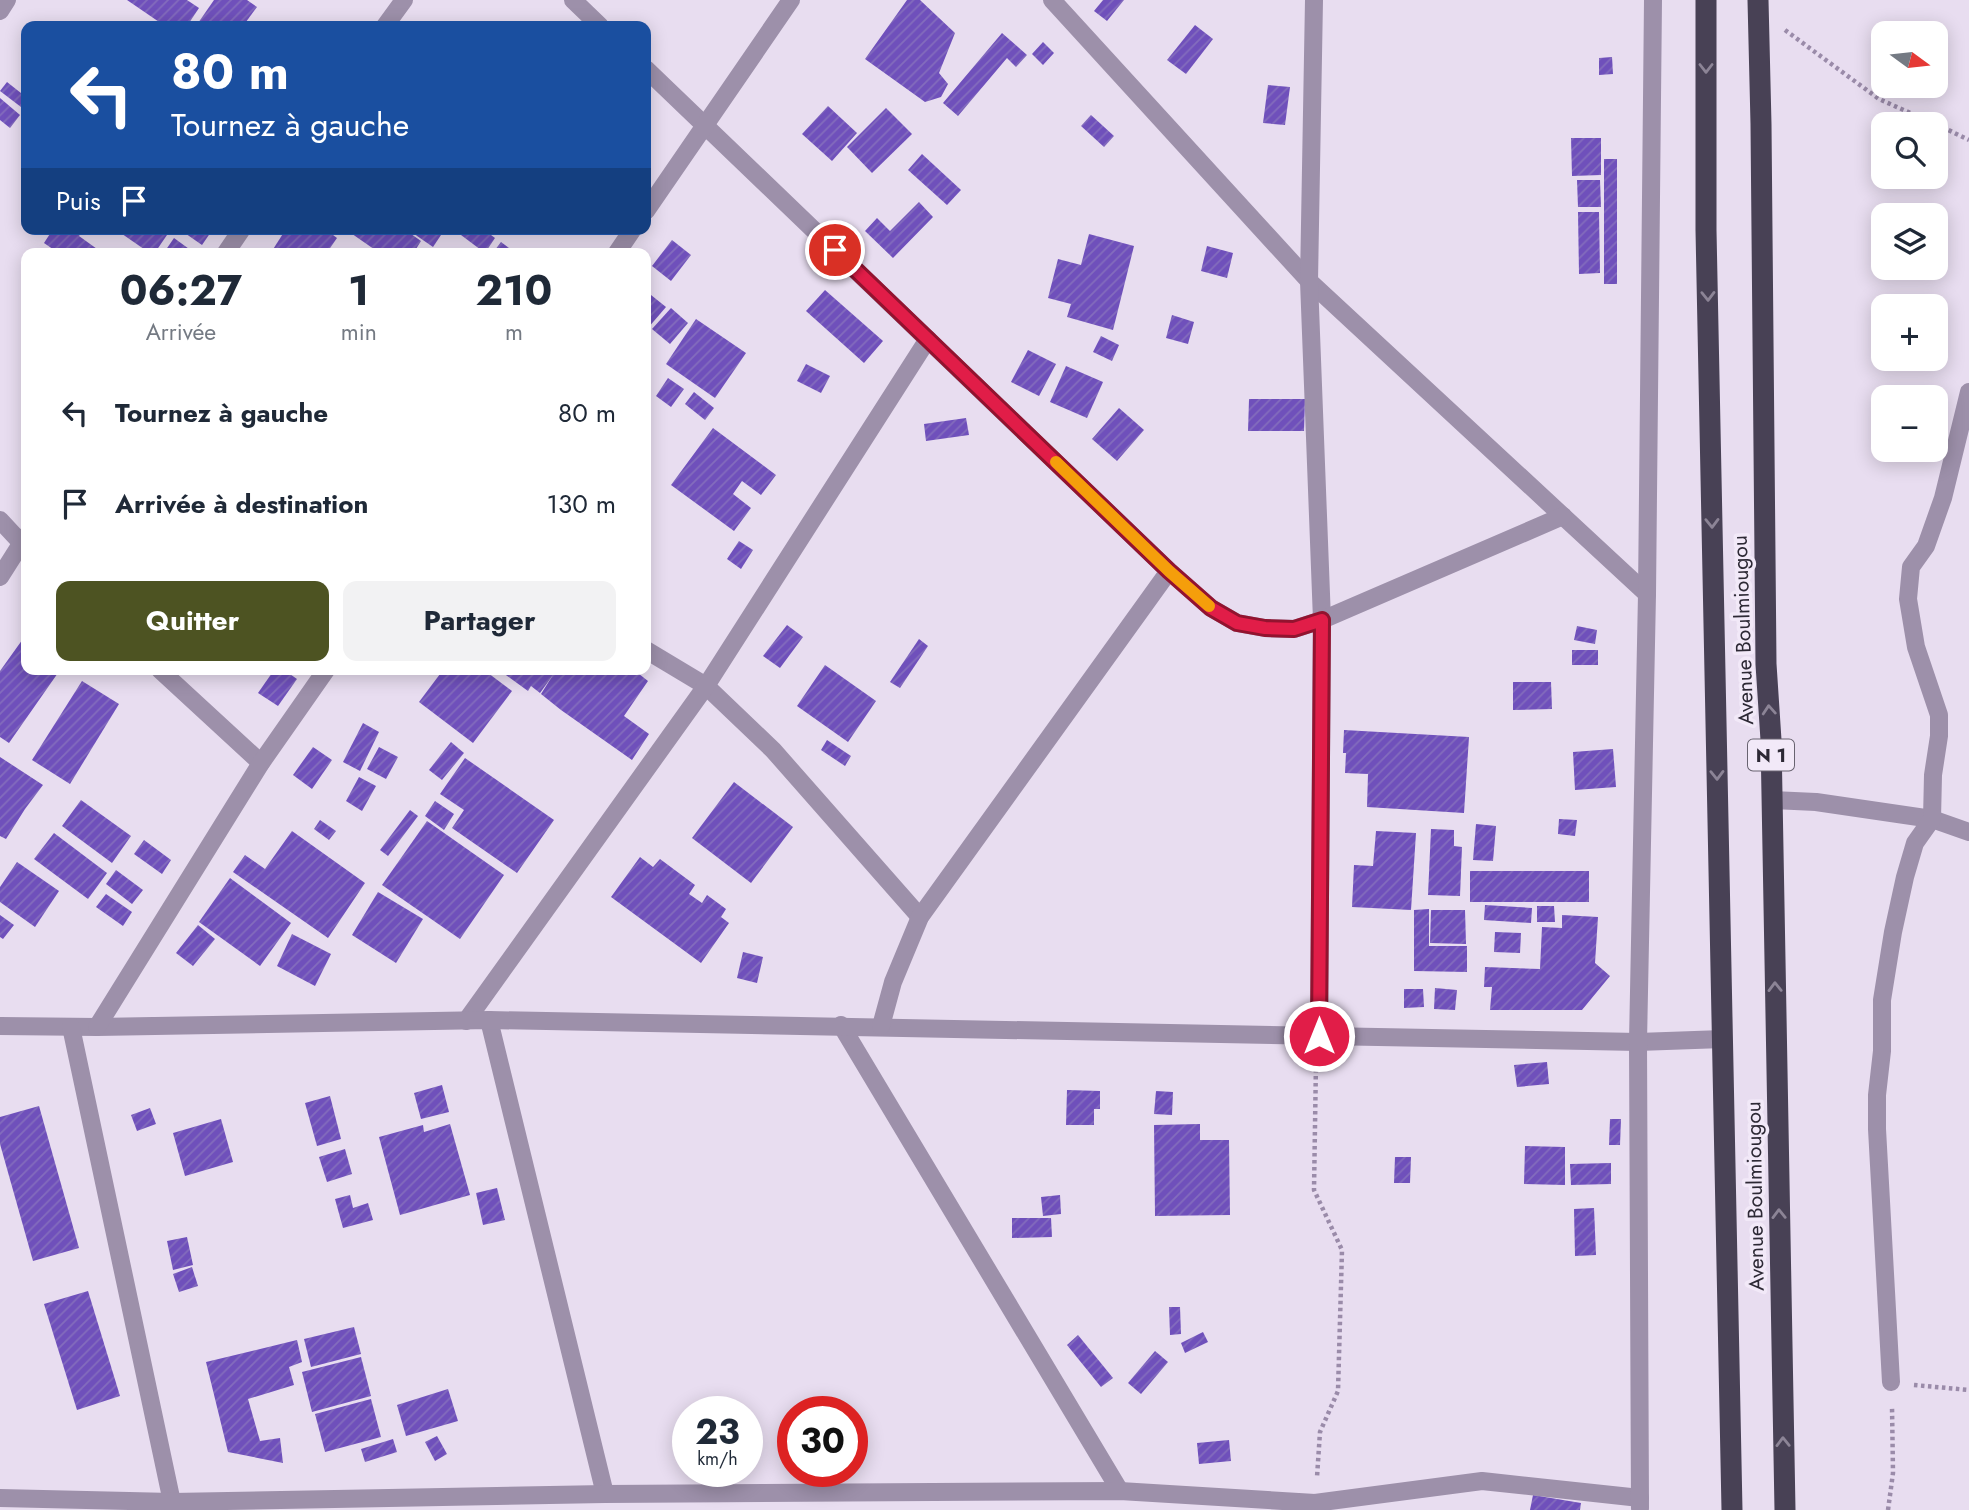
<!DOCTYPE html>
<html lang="fr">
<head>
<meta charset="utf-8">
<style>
	body { margin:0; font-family:Jost,sans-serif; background:#f2f2f3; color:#1f2937; height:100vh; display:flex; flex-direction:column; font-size:26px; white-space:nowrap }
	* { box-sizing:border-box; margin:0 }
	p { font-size:23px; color:#747a83 }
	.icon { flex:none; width:38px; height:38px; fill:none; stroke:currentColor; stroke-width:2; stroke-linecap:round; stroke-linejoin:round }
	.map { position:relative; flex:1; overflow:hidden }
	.details { position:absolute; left:21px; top:248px; width:630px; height:427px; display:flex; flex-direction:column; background:#fff; border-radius:14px; box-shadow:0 4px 18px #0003 }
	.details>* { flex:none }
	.banner { position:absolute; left:21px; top:21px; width:630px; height:214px; border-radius:14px; box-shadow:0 4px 18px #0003; background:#1a4fa0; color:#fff; overflow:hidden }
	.needle { width:46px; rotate:105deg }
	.fabs { position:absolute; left:1871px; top:21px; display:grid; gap:14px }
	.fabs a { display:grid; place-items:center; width:77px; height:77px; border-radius:14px; background:#fff; box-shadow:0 4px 18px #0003; font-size:35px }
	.speed { position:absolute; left:672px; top:1396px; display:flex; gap:14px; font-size:35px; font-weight:700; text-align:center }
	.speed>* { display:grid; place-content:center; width:91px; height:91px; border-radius:50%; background:#fff; box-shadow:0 4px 18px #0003; line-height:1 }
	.speed small { font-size:18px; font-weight:400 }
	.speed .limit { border:10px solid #d22; background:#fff; color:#111 }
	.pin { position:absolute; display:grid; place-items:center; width:60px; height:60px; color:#fff; margin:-30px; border:4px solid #fff; border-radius:50%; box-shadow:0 2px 7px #0007 }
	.me { position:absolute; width:77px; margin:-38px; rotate:0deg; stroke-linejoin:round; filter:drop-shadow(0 0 5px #0008) }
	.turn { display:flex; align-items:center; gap:24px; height:147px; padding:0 35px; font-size:32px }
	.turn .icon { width:91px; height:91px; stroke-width:2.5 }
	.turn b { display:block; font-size:49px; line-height:60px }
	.then { display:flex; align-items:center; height:66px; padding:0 35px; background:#0003; gap:14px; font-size:26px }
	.eta { display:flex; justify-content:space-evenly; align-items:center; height:119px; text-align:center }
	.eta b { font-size:42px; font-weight:700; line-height:49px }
	.cta { display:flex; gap:14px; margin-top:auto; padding:14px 35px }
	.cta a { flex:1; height:80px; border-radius:14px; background:#4d5322; color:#fff; font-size:28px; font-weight:700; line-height:80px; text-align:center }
	.cta a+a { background:#f2f2f3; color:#1f2937 }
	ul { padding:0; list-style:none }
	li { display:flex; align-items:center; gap:21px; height:91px; padding:0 35px }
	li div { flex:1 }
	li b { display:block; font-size:26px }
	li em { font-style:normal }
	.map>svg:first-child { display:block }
	.building { fill:url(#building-hatch) }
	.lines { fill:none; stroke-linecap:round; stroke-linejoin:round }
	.path { stroke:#9a8ba9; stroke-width:4.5; stroke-dasharray:3.5 3.5; stroke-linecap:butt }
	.street { stroke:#9d90aa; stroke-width:18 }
	.highway { stroke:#484155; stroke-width:21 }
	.oneway { stroke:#8c8496 }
	.route-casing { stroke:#92132f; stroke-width:18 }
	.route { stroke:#e11d48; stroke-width:12 }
	.slow { stroke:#f59e0b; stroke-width:12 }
	.labels { text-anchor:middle; stroke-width:7; stroke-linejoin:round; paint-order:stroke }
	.shield { fill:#f2e9f8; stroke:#686370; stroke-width:2 }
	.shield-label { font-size:19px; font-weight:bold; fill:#2d2935 }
	.street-label { font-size:21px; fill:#2d2935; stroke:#f2e9f8 }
</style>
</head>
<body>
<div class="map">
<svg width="1969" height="1510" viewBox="0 0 1969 1510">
	<defs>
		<pattern id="building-hatch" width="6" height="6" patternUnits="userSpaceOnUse" patternTransform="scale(1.75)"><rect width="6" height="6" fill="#6f50bb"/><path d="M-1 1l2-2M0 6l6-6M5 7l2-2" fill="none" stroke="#836cbd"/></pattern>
	</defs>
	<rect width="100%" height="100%" fill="#e8ddf0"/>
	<g class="building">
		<polygon points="127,0 187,0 199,8 187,26 165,26"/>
		<polygon points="214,0 247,0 257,7 243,26 196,26"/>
		<polygon points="907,0 920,0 955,33 939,73 948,84 941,97 925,102 865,59"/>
		<polygon points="1103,0 1124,0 1107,21 1094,11"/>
		<polygon points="1195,25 1213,39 1186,74 1167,60"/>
		<polygon points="1002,33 1027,55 1016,67 1007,58 958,116 943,103"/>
		<polygon points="1043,42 1054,53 1043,65 1032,54"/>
		<polygon points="1612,57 1613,74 1599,75 1599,58"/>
		<polygon points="7,82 26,97 26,100 21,107 0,91"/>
		<polygon points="1268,85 1290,87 1285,125 1263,123"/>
		<polygon points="0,98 20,115 10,128 0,120"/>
		<polygon points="828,106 857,133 832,161 802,134"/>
		<polygon points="886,108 912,134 872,173 847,147"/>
		<polygon points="1091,115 1114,136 1104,147 1081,126"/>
		<polygon points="1571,138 1601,138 1601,175 1572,176"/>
		<polygon points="922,154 961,190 947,205 908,170"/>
		<rect x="1604" y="159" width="13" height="125"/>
		<polygon points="1577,180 1600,180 1601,207 1578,207"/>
		<polygon points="919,202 933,217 893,258 865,231 877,218 890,231"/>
		<polygon points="1578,212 1599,212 1600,273 1579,274"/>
		<polygon points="53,229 84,229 79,236 104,254 60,254 44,243"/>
		<polygon points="115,229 159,229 167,235 154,254 151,254"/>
		<polygon points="179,229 213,229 202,245"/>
		<polygon points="286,229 325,229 337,238 326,254 270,254"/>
		<polygon points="345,229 404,229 421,241 413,254 389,254 385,251 381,254"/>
		<polygon points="407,229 445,229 433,247"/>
		<polygon points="453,229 483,229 495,238 485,253"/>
		<polygon points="1089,234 1134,246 1113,330 1067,317 1071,304 1048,298 1058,259 1081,265"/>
		<polygon points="174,238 196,254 163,254"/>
		<polygon points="672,240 691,255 671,281 652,266"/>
		<polygon points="501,242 517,254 492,254"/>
		<polygon points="1207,246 1233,253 1227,278 1201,271"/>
		<polygon points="825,290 883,341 864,363 806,311"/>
		<polygon points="646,291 666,307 648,328 646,326"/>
		<polygon points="671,308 688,323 670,344 652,329"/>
		<polygon points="1172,315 1194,322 1188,344 1166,338"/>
		<polygon points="696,319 746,353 715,398 666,364"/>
		<polygon points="1101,336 1119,345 1112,361 1093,352"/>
		<polygon points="1028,350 1056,364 1039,396 1011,382"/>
		<polygon points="806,364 830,376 821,393 797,381"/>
		<polygon points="1066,366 1103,382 1087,418 1050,402"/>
		<polygon points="668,378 684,389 671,407 656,396"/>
		<polygon points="694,392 714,408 705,420 685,404"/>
		<polygon points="1249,399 1305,399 1304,431 1248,431"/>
		<polygon points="1119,408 1144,430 1117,461 1092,439"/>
		<polygon points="966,418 969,435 926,441 924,424"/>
		<polygon points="713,428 776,475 761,495 742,481 733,494 751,508 734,531 671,485"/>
		<polygon points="739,541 753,550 741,569 727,559"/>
		<polygon points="787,625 803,637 780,668 763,656"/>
		<polygon points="1577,626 1597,630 1595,644 1574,640"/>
		<polygon points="25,636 26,637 26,670 60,670 9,743 0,737 0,671"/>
		<polygon points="919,639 928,646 900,688 890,682"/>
		<rect x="1572" y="650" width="26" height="15"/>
		<polygon points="825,665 876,701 848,742 797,706"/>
		<polygon points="274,670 284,670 297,679 278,706 258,693"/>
		<polygon points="443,670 484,670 512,691 473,743 419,702"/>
		<polygon points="499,670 634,670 648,681 624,716 649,734 632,760 561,710 541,694 553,675 540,693 531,686 528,691"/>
		<polygon points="82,681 119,704 70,784 32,760"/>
		<polygon points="1513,682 1551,682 1552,709 1513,710"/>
		<polygon points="363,723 379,732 360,771 343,762"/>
		<polygon points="1344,730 1469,737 1464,813 1367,807 1368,774 1345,773 1346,753 1343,753"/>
		<polygon points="827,740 851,756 845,766 821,750"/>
		<polygon points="451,742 464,753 442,780 429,770"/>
		<polygon points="313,747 332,760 312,789 293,775"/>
		<polygon points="379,747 398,757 386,779 367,769"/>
		<polygon points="1613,749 1616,787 1575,790 1573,752"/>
		<polygon points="0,757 43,785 25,809 6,839 0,836"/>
		<polygon points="465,758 554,820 517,873 452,828 464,810 440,794"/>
		<polygon points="359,777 376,786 362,811 346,801"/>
		<polygon points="734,782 793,827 751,883 692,838"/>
		<polygon points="81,800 131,836 112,863 62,826"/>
		<polygon points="435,801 454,814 444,830 425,816"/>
		<polygon points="410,810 418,816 388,856 380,850"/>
		<polygon points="1559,819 1577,820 1575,836 1558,834"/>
		<polygon points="320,820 336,831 329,840 314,829"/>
		<polygon points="427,821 504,875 460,939 382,885"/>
		<polygon points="1476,824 1496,826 1493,861 1473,860"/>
		<polygon points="1431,829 1454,830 1454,846 1462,847 1460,896 1428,895"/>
		<polygon points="292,831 365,883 328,938 233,872 245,855 265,869"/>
		<polygon points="1376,831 1416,833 1411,910 1352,907 1354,865 1373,866"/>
		<polygon points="54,833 107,873 88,899 34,859"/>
		<polygon points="144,840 171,860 162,874 134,854"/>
		<polygon points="640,857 653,867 660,859 695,885 689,894 702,903 707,895 726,909 721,917 729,923 701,963 611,897"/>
		<polygon points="17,862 59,891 35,927 0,902 0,887"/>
		<polygon points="116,870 143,890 132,904 106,884"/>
		<rect x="1470" y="871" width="119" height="31"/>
		<polygon points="230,878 291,923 260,966 199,922"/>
		<polygon points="378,892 423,919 396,963 352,935"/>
		<polygon points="106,894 132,912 123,926 96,907"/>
		<polygon points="1485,905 1532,908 1531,923 1484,920"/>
		<polygon points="1537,906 1554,906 1555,922 1537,922"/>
		<polygon points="1429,909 1429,946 1467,946 1467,972 1414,971 1414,910"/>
		<polygon points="1431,910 1465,910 1466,944 1430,943"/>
		<polygon points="0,915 14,925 3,939 0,937"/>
		<polygon points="1562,915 1598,917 1595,963 1610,976 1582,1010 1490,1010 1492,987 1484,987 1485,967 1540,969 1542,927 1562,928"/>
		<polygon points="198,925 215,939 193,966 176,953"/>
		<polygon points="1495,932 1521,933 1520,953 1494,952"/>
		<polygon points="292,934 331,954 315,986 277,966"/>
		<polygon points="743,952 763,957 757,983 737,978"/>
		<polygon points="1435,988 1457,990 1455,1010 1434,1009"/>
		<polygon points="1404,989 1423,989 1424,1007 1404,1008"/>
		<polygon points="1547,1062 1549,1084 1517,1087 1514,1065"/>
		<polygon points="442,1085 449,1112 421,1119 414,1093"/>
		<polygon points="1067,1090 1100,1091 1100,1109 1094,1109 1094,1125 1066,1125"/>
		<polygon points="1156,1091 1173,1092 1172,1115 1154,1114"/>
		<polygon points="330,1096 341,1139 317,1146 305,1103"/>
		<polygon points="39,1106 79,1248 33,1261 0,1144 0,1117"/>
		<polygon points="150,1108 156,1124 137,1131 131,1115"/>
		<polygon points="221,1119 233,1162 185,1176 173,1133"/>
		<polygon points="1610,1119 1621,1119 1620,1145 1609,1145"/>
		<polygon points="450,1124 470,1195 400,1215 379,1137 423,1125 424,1132"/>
		<polygon points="1200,1124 1200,1140 1229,1140 1230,1215 1155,1216 1154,1125"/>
		<polygon points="1525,1146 1565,1147 1565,1185 1524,1184"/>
		<polygon points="345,1149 352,1174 327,1182 319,1157"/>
		<polygon points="1395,1157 1411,1157 1410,1183 1394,1183"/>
		<polygon points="1611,1163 1611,1184 1571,1185 1570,1164"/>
		<polygon points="497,1188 505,1220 483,1225 476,1193"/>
		<polygon points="350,1195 353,1208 368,1203 373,1220 343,1228 335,1199"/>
		<polygon points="1060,1195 1061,1214 1043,1216 1041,1197"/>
		<polygon points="1594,1208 1596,1255 1575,1256 1574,1209"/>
		<polygon points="1012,1218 1051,1218 1052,1237 1012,1238"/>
		<polygon points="187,1237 193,1265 173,1270 167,1241"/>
		<polygon points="192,1267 198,1286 179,1292 173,1274"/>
		<polygon points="88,1291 120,1396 77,1410 44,1304"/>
		<polygon points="1169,1307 1180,1307 1181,1334 1170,1335"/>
		<polygon points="354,1327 361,1354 311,1367 304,1339"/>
		<polygon points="1203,1332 1208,1342 1185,1353 1181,1343"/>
		<polygon points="1078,1335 1113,1378 1101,1387 1067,1345"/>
		<polygon points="297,1340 302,1362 289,1367 294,1385 248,1399 260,1441 280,1438 283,1463 228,1452 206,1362"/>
		<polygon points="1155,1351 1168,1362 1141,1394 1128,1383"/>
		<polygon points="361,1357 371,1396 312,1412 302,1372"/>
		<polygon points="448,1389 458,1421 406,1436 397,1405"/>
		<polygon points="371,1399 381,1437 325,1452 315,1414"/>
		<polygon points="437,1436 447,1454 435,1461 425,1442"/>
		<polygon points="393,1439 397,1452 365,1462 361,1449"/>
		<polygon points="1229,1440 1231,1461 1199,1464 1197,1443"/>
		<polygon points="1533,1495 1581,1503 1580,1510 1530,1510"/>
	</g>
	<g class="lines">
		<g class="path">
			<polyline points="1785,30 1879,99 1935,124"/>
			<polyline points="1936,124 1969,140"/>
			<polyline points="1316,1062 1314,1190 1342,1250 1338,1391 1320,1432 1317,1477"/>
			<polyline points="1914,1385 1969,1390"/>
			<polyline points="1888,1510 1893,1473 1892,1406"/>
		</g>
		<g class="street">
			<polyline points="573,0 600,26"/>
			<polyline points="1052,0 1309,281 1647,594"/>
			<polyline points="1314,0 1309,281 1322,620 1319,1036"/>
			<polyline points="0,11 7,0"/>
			<polyline points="385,26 404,0"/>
			<polyline points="646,69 1169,571 1211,608 1237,623 1265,628 1294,629 1322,620 1563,516"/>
			<polyline points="646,211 791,0"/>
			<polyline points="225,254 242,229"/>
			<polyline points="616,254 633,229"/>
			<polyline points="0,520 26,548"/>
			<polyline points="0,577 26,536"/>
			<polyline points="646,650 706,686 773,750 920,917"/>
			<polyline points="160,670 261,763"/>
			<polyline points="1772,800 1816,802 1932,819 1969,832"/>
			<polyline points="489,1020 605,1494"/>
			<polyline points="466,1021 706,686 928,339"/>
			<polyline points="841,1025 1120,1491"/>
			<polyline points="0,1026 97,1027 489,1020 1638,1042 1723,1039"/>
			<polyline points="881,1026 893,982 920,917 1169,571"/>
			<polyline points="71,1027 172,1502 177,1510"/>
			<polyline points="97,1027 261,763 326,670"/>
			<polyline points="1891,1382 1877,1129 1877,1095 1882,1051 1882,1000 1893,932 1905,877 1915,843 1932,819 1933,775 1939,736 1939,715 1916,647 1908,599 1911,567 1926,546 1943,498 1969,392"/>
			<polyline points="0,1498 172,1502 605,1494 1120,1491 1315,1503 1482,1481 1640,1498"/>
			<polyline points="1640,1508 1638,1042 1647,594 1653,0"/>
		</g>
		<g class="highway">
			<polyline points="1706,0 1706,230 1732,1510"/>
			<polyline points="1758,0 1761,124 1766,664 1771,740 1785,1510"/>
		</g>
	</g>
	<defs><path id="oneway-chevron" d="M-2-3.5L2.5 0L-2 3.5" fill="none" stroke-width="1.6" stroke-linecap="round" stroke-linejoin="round" transform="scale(1.75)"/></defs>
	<g class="oneway">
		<use href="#oneway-chevron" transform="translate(1706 68) rotate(90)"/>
		<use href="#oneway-chevron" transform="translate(1708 296) rotate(89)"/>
		<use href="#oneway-chevron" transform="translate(1712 523) rotate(89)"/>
		<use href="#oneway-chevron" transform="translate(1769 710) rotate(-94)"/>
		<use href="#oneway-chevron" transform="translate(1717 775) rotate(89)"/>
		<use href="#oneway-chevron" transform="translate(1775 987) rotate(-91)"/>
		<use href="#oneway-chevron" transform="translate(1779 1214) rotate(-91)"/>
		<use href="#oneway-chevron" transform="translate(1783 1442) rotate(-91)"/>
	</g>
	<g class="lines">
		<g class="route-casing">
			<polyline id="route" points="835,250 1169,571 1211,608 1237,623 1265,628 1294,629 1322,620 1319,1036"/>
		</g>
		<use href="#route" class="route"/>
		<polyline class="slow" points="1056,462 1169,571 1209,606"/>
	</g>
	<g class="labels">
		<rect class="shield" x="1748" y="739.5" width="46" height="31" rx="5"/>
		<g class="shield-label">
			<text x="1771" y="762">N 1</text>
		</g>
		<g class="street-label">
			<text transform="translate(1743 630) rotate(-92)" y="7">Avenue Boulmiougou</text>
			<text transform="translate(1755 1196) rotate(-91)" y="7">Avenue Boulmiougou</text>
		</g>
	</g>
</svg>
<div class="fabs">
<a><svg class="needle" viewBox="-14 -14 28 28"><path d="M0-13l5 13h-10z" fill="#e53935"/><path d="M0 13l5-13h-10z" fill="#747a83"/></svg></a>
<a><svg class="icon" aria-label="search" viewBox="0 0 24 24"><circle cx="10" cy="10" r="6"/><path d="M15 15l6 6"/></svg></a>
<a><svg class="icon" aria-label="layers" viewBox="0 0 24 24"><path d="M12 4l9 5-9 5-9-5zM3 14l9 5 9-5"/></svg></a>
<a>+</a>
<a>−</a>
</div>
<div class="speed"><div>23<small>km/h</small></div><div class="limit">30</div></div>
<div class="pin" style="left:835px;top:250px;background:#d93025"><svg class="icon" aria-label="arrive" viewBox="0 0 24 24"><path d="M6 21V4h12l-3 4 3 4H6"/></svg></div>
<svg class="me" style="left:1319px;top:1036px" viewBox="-20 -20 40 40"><circle r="17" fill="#e11d48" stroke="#fff" stroke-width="3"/><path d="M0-11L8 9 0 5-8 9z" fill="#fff"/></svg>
<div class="banner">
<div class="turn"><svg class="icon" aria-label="left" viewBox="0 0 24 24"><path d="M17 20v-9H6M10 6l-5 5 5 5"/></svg><div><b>80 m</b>Tournez à gauche</div></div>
<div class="then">Puis<svg class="icon" aria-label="arrive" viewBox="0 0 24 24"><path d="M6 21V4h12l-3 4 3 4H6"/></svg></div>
</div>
<section class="details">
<div class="eta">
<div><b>06:27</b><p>Arrivée</p></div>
<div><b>1</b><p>min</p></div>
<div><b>210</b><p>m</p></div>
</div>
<ul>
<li><svg class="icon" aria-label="left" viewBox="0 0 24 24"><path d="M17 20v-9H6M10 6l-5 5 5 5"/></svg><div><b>Tournez à gauche</b></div><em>80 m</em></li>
<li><svg class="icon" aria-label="arrive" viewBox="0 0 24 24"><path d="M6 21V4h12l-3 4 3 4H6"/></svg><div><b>Arrivée à destination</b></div><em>130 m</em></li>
</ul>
<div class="cta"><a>Quitter</a><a>Partager</a></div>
</section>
</div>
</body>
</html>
